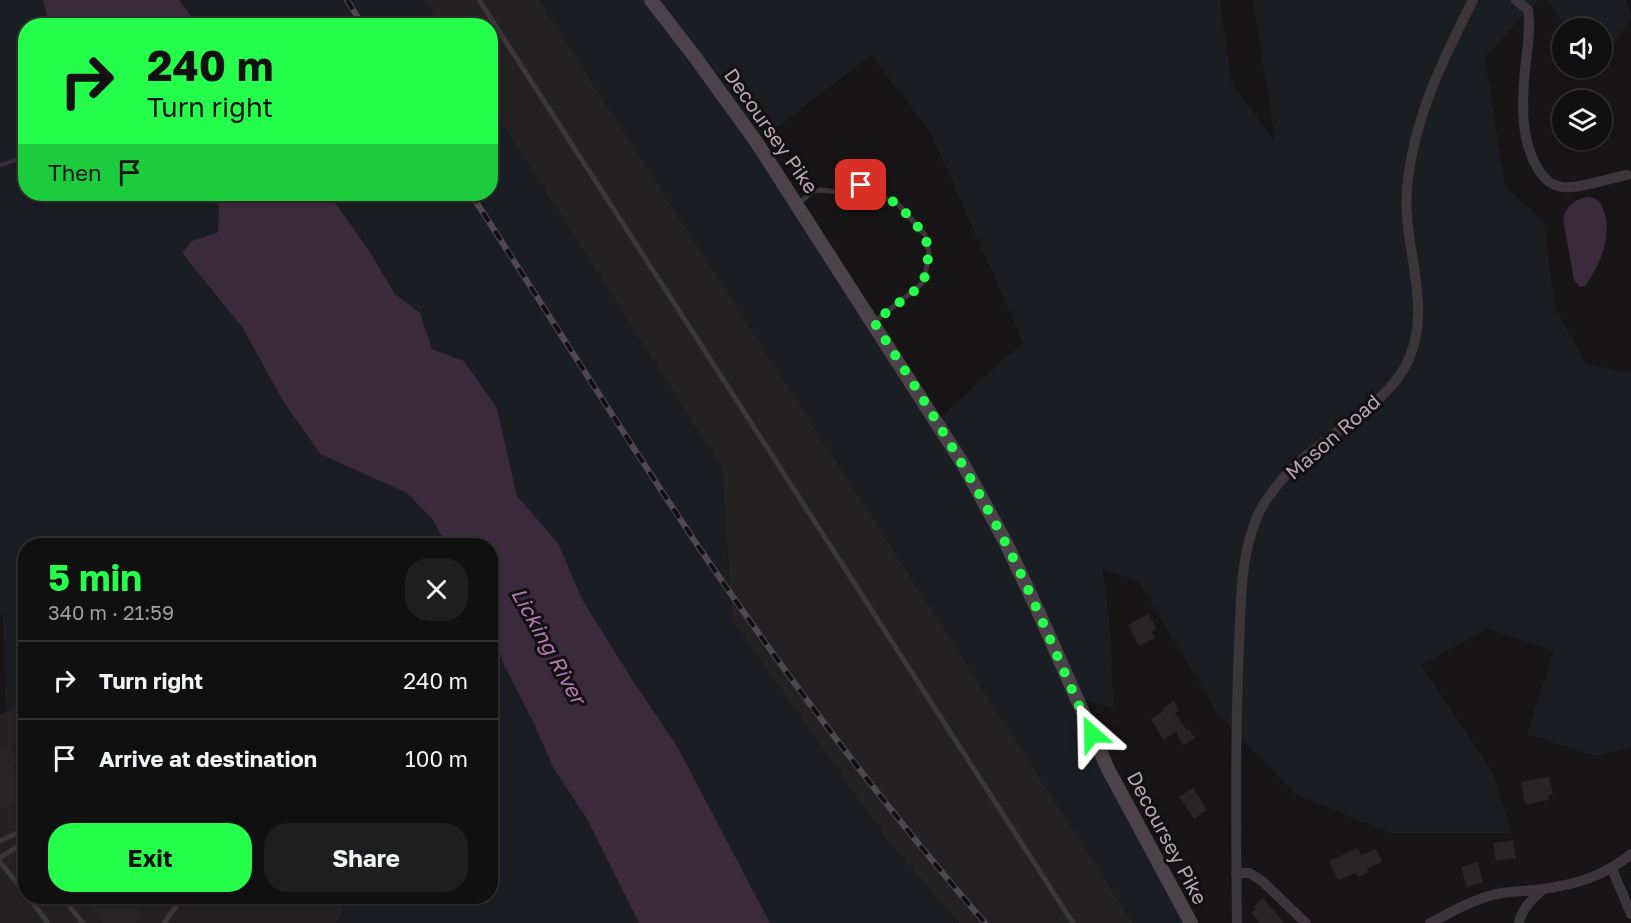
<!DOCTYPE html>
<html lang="en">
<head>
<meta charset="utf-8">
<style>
	body { margin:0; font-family:"Golos Text",sans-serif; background:#1e1e1e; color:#f1f3f6; height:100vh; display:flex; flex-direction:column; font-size:22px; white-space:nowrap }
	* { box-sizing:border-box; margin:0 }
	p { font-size:20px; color:#9c9d9f }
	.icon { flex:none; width:33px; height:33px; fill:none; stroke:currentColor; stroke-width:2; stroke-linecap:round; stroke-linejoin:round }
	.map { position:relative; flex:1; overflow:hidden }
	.sheet { position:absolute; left:18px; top:538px; width:480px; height:366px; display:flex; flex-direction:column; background:#111010; border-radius:24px; box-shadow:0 2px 4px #0004,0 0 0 2px #303030 }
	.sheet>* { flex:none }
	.hud { position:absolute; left:18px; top:18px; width:480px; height:183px; border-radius:24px; box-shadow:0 2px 4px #0004,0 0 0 2px #303030; background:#25ff4c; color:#111; overflow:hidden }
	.fabs { position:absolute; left:1552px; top:18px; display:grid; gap:12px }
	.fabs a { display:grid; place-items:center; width:60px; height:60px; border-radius:50%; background:#111010; box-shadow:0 2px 4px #0004,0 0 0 2px #303030; font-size:30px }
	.pin { position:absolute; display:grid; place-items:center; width:51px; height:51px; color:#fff; margin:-26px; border-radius:12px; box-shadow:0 3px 9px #0006 }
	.me { position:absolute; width:66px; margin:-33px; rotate:335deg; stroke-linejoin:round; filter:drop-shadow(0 0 4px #0008) }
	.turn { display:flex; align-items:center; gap:21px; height:126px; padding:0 30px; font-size:27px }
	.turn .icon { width:78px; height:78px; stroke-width:2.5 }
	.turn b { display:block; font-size:42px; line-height:51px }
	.then { display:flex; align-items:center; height:57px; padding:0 30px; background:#0003; gap:12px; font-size:22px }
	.round { display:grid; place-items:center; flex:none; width:63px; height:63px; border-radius:24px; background:#1e1e1e }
	.summary { display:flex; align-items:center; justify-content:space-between; height:102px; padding:0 30px }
	h1 { font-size:36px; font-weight:700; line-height:45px; color:#25ff4c }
	.button { display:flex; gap:12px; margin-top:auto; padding:12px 30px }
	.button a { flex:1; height:69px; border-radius:24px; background:#25ff4c; color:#111; font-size:24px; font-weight:700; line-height:69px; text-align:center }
	.button a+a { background:#1e1e1e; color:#f1f3f6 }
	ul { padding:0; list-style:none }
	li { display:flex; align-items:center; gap:18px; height:78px; padding:0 30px; border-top:2px solid #303030 }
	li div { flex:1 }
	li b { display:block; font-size:22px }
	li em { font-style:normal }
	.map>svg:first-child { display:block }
	.built { fill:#242122 }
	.green { fill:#1a1d22; fill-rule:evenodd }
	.water { fill:#3b2a3c }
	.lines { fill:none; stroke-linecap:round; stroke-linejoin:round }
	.stream { stroke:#3b2a3c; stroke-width:4 }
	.building { fill:#282526 }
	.lane { stroke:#3c353a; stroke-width:5 }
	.street { stroke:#3c353a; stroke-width:10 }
	.secondary { stroke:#4c434a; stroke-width:14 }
	.rail-casing { stroke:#51484f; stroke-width:6 }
	.rail { stroke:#121011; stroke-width:4; stroke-dasharray:11; stroke-linecap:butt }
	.route { stroke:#25ff4c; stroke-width:10; stroke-dasharray:0 18 }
	.labels { text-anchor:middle; stroke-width:6; stroke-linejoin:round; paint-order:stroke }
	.street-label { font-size:20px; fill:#b8a5b4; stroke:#121011 }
	.water-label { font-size:21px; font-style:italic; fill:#b679b7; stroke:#121011 }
</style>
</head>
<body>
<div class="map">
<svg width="1631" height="923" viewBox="0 0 1631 923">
	<rect width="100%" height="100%" fill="#171516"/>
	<g class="built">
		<polygon points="424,0 651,0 1075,698 1191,923 959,923 893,848 732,621 722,469 491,106 490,26 440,25"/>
		<polygon points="25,699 26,897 327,897 339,902 344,910 336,923 0,923 0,715"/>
	</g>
	<g class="green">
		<polygon points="0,0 43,0 49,25 26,26 26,194 208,194 219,206 218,232 192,241 183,254 242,327 283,401 319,453 407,493 433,520 447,546 26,546 25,699 7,711 5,695 3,618 0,612"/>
		<polygon points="179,0 424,0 440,25 198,25"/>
		<path d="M 539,0 L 1220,0 L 1232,84 L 1275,141 L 1253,0 L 1538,0 L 1485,57 L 1505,185 L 1544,223 L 1555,307 L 1586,364 L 1631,373 L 1631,748 L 1594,756 L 1527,734 L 1553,651 L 1487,629 L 1421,665 L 1493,773 L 1512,833 L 1390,833 L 1295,794 L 1216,711 L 1139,582 L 1103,569 L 1111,638 L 1113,708 L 1076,698 L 1191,923 L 1133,923 ZM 871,55 L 930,132 L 1023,342 L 937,420 L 757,143 Z"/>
		<polygon points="1547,0 1626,0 1631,16 1602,65 1602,28 1566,28"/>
		<polygon points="491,106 722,469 732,621 893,848 959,923 770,923 677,746 633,681 582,599 558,543 517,496 497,408 464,361 432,349 420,313 395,294 368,249 329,194 490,194"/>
		<polygon points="491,632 495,638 504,665 534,724 554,769 587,819 639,923 336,923 344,910 338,902 327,897 490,897"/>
	</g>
	<g class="water">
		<polygon points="43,0 179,0 198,25 49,25"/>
		<polygon points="208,194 329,194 368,249 395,294 420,313 432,349 464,361 497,408 517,496 558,543 582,599 633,681 677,746 770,923 639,923 587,819 554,769 534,724 504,665 495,638 491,632 490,546 447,546 433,520 407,493 320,454 283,401 242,327 182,253 192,241 218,232 219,206"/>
		<path d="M 1587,197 C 1595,197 1599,200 1602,206 C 1614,232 1601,264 1585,286 L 1580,287 L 1574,280 L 1563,219 C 1566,206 1575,199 1587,197 Z"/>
	</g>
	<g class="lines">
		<polyline class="stream" points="0,165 26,157"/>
	</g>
	<g class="building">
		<polygon points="1148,614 1157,629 1151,632 1155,638 1139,646 1128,625"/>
		<polygon points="1174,701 1179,711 1175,713 1187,731 1189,729 1195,738 1183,745 1176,732 1163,740 1151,719 1164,711 1162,708"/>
		<polygon points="10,746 19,763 12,767 26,789 26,798 3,811 0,806 0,752"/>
		<polygon points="1549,777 1553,794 1548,795 1549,800 1525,805 1521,782"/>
		<polygon points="1193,788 1207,810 1194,819 1179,797"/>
		<polygon points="1513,840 1516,858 1496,861 1493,843"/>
		<polygon points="1358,848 1361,855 1376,849 1382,862 1367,869 1369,872 1358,877 1356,873 1338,880 1329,861"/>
		<polygon points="1478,862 1483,882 1467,887 1461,867"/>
		<polygon points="83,897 128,897 143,917 135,923 103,923"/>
		<polygon points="1263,898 1284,923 1260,923 1251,913 1255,909 1253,907"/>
	</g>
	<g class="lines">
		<g class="lane">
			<polyline points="479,0 1073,923"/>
			<polyline points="798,204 813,191 821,190 838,192 848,191 861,185 881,197 897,203 925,235 929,253 924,281 917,288 874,322"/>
			<polyline points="0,841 26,829"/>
			<polyline points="0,858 26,841"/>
			<polyline points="0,862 26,894"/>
			<polyline points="28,897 48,923"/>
			<polyline points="62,897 83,923"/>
			<polyline points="164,923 183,897"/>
		</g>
		<g class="street">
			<path d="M 1516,0 L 1528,10 C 1531,30 1527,49 1525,70 C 1522,103 1520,139 1538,169 C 1544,179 1552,186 1563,187 C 1577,189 1611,178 1627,175"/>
			<polyline points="1612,869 1631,914"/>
			<polyline points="1236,873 1249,873 1262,881 1306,923"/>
			<path d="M 1237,923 C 1236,831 1235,738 1239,646 C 1241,608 1240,567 1252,531 C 1256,517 1264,502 1273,491 C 1307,441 1386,412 1409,359 C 1433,304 1402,245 1407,189 C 1413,120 1442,61 1473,0"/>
			<path d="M 1430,923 C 1452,912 1477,897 1502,893 C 1515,891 1529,891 1543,889 C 1578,884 1604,876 1631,854"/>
			<path d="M 1519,923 C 1521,909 1533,899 1543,889"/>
		</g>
		<polyline class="secondary" points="651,0 695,57 757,143 963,464 1006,543 1038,611 1108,769 1191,923"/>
		<g class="rail-casing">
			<g id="rail">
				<polyline points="347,0 363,26"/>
				<path d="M 471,194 C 548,313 623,434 702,552 C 789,680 884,806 985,923"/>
			</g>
		</g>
		<use href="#rail" class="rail"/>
	</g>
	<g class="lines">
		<path class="route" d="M 861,185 L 881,197 L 897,203 L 925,235 L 929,253 L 924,280 L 918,288 L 874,322 C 920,394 966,466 1005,542 C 1037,604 1062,670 1092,734"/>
	</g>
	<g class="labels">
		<g class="street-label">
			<text transform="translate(771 131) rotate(55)" y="7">Decoursey Pike</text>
			<text transform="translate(1333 437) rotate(-41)" y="7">Mason Road</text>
			<text transform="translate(1167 838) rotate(62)" y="7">Decoursey Pike</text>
		</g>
		<g class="water-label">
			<text transform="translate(548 646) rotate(61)" y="7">Licking River</text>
		</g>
	</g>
</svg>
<div class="fabs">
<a><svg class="icon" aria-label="sound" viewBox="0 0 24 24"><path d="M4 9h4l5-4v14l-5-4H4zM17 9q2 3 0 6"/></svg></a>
<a><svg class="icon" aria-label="layers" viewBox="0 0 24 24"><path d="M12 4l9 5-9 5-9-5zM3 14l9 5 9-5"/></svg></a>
</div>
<div class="pin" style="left:861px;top:185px;background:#d93025"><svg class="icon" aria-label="arrive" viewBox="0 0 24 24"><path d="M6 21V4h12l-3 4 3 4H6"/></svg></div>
<svg class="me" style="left:1092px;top:734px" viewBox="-20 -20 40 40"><path d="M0-17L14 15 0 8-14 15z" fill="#25ff4c" stroke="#fff" stroke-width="4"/></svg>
<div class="hud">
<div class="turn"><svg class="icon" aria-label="right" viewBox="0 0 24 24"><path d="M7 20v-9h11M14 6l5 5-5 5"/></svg><div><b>240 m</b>Turn right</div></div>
<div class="then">Then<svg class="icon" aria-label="arrive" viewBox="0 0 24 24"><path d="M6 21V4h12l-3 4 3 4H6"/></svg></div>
</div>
<section class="sheet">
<div class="summary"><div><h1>5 min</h1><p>340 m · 21:59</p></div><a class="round"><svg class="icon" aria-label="close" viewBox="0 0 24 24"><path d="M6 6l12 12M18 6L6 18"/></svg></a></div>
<ul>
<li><svg class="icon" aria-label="right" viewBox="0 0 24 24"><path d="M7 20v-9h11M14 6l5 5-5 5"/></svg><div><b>Turn right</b></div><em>240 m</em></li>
<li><svg class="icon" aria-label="arrive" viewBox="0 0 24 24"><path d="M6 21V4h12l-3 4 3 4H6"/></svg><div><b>Arrive at destination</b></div><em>100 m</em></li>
</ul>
<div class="button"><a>Exit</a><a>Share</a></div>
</section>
</div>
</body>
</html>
